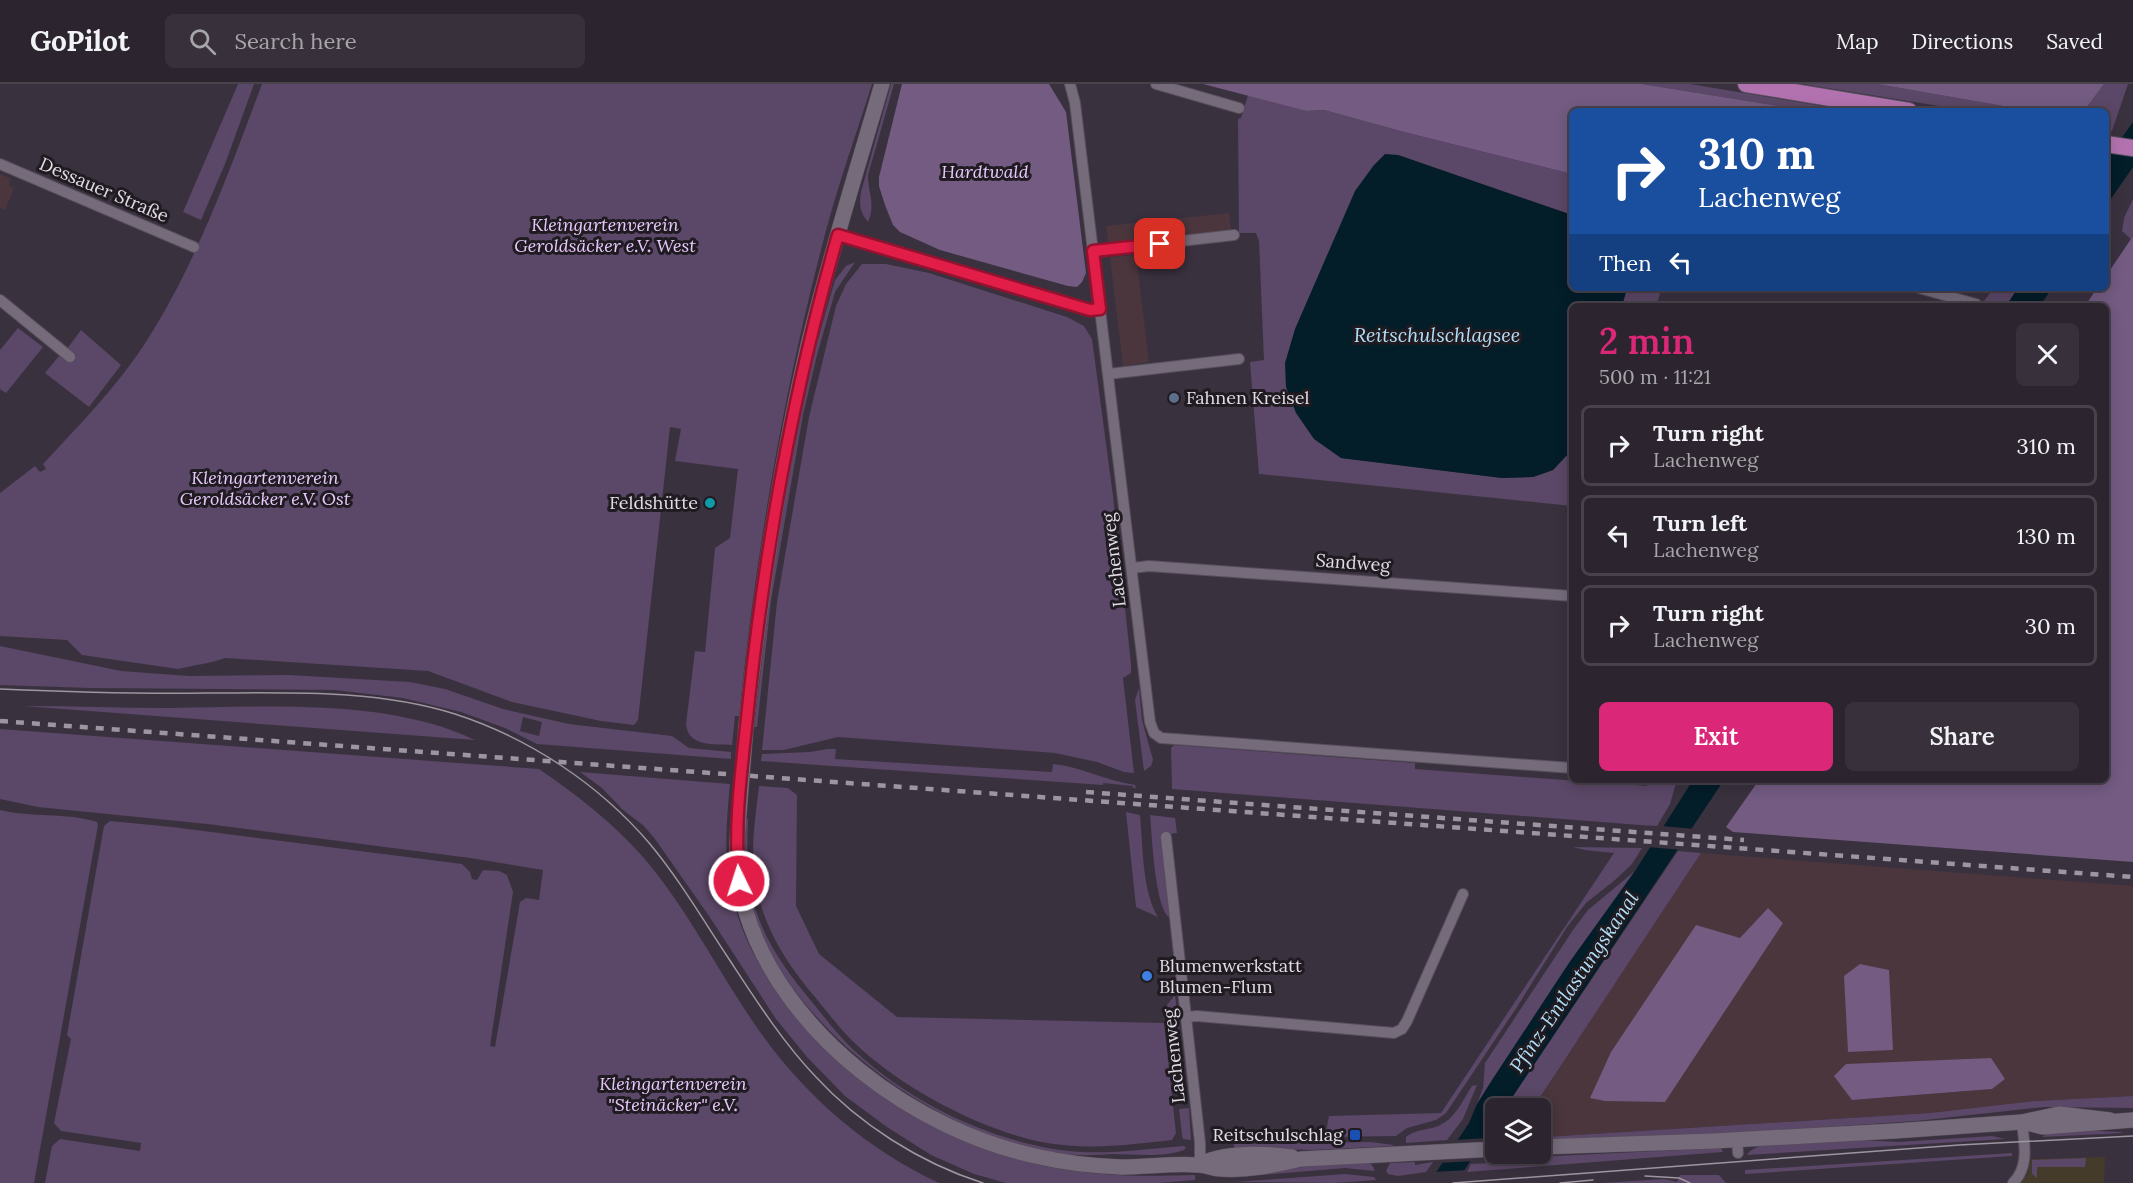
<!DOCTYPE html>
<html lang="en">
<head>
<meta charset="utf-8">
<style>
	body { margin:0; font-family:Lora,serif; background:#38313b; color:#f1f3f6; height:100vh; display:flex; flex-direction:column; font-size:22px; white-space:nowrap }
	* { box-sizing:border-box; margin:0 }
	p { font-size:20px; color:#a6a5aa }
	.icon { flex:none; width:33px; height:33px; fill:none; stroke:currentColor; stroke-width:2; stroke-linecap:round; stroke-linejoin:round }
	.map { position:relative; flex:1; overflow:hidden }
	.details { position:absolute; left:1569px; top:219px; width:540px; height:480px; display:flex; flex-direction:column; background:#2c252f; border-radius:9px; box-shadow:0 3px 15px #0003,0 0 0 2px #48424b }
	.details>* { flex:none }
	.hud { position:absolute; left:1569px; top:24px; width:540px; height:183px; border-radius:9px; box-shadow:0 3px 15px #0003,0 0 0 2px #48424b; background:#1a4fa0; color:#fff; overflow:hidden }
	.fabs { position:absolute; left:1485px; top:1014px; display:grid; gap:12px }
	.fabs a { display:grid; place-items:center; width:66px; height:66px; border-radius:9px; background:#2c252f; box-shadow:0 3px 15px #0003,0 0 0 2px #48424b; font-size:30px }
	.pin { position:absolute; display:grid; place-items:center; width:51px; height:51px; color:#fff; margin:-26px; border-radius:12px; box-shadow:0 3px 9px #0006 }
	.me { position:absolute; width:66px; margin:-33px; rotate:356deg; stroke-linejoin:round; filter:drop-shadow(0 0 4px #0008) }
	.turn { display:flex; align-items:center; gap:21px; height:126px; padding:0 30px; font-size:27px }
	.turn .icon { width:78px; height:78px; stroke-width:2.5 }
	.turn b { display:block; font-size:42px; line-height:51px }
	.then { display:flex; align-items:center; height:57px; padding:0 30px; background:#0003; gap:12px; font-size:22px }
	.round { display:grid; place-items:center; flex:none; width:63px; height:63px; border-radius:9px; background:#38313b }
	.head { display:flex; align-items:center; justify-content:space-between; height:102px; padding:0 30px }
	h1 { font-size:36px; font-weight:600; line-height:45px; color:#db2777 }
	.button { display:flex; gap:12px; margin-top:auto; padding:12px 30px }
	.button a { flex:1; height:69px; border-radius:9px; background:#db2777; color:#fff; font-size:24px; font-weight:600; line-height:69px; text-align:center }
	.button a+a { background:#38313b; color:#f1f3f6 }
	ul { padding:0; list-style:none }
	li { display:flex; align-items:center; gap:18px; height:81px; margin:0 12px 9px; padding:0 18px; border:3px solid #48424b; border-radius:9px }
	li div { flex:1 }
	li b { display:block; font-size:22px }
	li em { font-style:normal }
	header { display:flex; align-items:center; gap:36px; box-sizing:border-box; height:84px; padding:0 30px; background:#2c252f; border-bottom:2px solid #48424b }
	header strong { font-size:28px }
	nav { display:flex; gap:33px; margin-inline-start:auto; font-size:21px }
	.search { width:420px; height:54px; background:#38313b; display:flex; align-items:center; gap:15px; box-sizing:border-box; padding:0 21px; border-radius:9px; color:#a6a5aa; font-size:22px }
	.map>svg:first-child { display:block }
	.commercial { fill:#453b2b }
	.industrial { fill:#4a363c; fill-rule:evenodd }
	.green { fill:#5b4767; fill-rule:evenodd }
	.forest { fill:#735b82 }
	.water { fill:#031d29 }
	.pier { fill:#3a313f }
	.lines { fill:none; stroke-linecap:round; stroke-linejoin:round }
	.street-casing { stroke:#574f5b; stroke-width:12 }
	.secondary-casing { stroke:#574f5b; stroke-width:16 }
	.primary-casing { stroke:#574f5b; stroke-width:18 }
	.street { stroke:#756b7b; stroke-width:10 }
	.secondary { stroke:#756b7b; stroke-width:15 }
	.primary { stroke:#b272af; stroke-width:16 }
	.tram { stroke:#9d96a1; stroke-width:1.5 }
	.rail { stroke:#9d96a1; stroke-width:4.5; stroke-dasharray:8 8; stroke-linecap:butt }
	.secondary-bridge-casing { stroke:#574f5b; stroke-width:16; stroke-linecap:butt }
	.secondary-bridge { stroke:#756b7b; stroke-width:15 }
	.route-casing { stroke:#92132f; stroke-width:15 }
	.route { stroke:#e11d48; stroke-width:10 }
	.service-dot { fill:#5c6f8a; stroke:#1f1b21; stroke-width:2 }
	.culture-dot { fill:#0f9aa8; stroke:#1f1b21; stroke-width:2 }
	.shop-dot { fill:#3f7fe0; stroke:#1f1b21; stroke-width:2 }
	.transit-dot { fill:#1a4fb4; stroke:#1f1b21; stroke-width:2 }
	.labels { text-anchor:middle; stroke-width:6; stroke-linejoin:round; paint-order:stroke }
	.park-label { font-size:18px; font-style:italic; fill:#e8c9fd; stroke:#1f1b21 }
	.street-label { font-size:18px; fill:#e1dbe5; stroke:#1f1b21 }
	.poi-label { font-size:18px; fill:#e1dbe5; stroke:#1f1b21; text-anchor:start }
	.water-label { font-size:20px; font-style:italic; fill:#b2dff8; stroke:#1f1b21 }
</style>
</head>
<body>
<header>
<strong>GoPilot</strong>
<div class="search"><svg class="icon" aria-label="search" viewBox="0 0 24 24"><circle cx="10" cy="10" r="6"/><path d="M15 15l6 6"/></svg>Search here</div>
<nav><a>Map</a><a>Directions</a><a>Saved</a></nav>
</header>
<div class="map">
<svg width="2133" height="1099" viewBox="0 0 2133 1099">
	<rect width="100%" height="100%" fill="#3a313f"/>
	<polygon class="commercial" points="2105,1073 2104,1099 2021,1099 2029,1088 2031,1075"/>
	<g class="industrial">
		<polygon points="0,90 10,94 9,102 14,104 5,126 0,124"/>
		<polygon points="1229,129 1231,146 1108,159 1106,142"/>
		<polygon points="1136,171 1149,278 1123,282 1110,173"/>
		<path d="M 1701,769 L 2133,802 L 2133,1012 L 2035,1017 L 1930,1029 L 1545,1053 L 1541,1052 L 1540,1024 L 1534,1023 ZM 1768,824 L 1783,839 L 1740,855 ZM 2005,994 L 1992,1005 L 1852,1016 Z"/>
	</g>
	<g class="green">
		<polygon points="238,0 254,0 225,80 201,136 183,128"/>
		<path d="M 262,0 L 872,0 C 857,48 840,95 827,143 C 784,303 756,468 739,632 L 735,632 L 732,661 C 714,660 688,663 686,640 L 695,567 L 705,568 L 715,464 L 730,454 L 738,385 L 675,377 L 681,345 L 670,343 L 638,636 L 634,641 L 601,637 L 512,618 L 428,587 L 225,574 C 209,580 194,581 178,585 L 82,571 L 67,556 L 0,552 L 0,409 L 35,382 L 40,388 L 46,385 L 43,380 C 79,341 117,303 146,258 C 197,178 229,88 262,0 Z"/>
		<path d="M 891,0 L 894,0 L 868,91 C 868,108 876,121 868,138 C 860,128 859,121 861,108 Z"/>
		<polygon points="1642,0 1690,0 1852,27 1810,27"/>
		<polygon points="1803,0 1877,0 2032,27 1970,27"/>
		<polygon points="2104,0 2128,0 2112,47 2106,46 2106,27 2084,27"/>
		<polygon points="1248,11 1306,27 1324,26 1404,48 1572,90 1572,131 1398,71 1341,374 1502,394 1533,393 1553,386 1569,369 1572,363 1572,422 1259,390 1250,278 1264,276 1259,157 1256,149 1239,149 1238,35 1241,34"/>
		<polygon points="2133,115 2133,152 2131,155 2122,147 2124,134"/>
		<polygon points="855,178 835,208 817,271 803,331 771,517 757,643 754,643 769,516 786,407 800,330 814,269 835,196 846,182"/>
		<polygon points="862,180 886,180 929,189 1067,233 1084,242 1092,255 1113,412 1131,580 1131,589 1123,594 1134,689 1124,688 1097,678 1055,669 838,653 784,666 762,666 777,518 809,333 836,222 846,200"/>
		<polygon points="1627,204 1662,204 1656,222 1622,222"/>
		<polygon points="1994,204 2018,204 2006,222 1980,222"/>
		<polygon points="18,244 43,263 6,309 0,305 0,266"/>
		<polygon points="81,246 121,281 89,323 45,289 59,272 69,279 74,272 67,265"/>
		<path d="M 0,562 L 121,587 L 189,592 L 289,591 L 410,598 L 445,605 L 503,625 L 569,640 L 672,652 L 689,664 L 731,668 L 731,675 L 537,660 L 505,644 L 461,628 L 403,614 L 335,606 L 90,604 L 0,601 ZM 523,633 L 542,638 L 539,652 L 520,647 Z"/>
		<polygon points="1139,604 1142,636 1153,676 1151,682 1144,687 1135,616"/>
		<path d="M 23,622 C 72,622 120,624 169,624 C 265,623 388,614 475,656 Z"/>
		<path d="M 0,645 L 539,685 C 577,711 613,739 643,773 C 682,818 710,872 742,921 C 790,998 856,1060 939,1099 L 45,1099 L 52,1062 L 60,1055 L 140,1067 L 141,1059 L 61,1047 L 54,1039 L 71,955 L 67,951 L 104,742 L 110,737 L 172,743 L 462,780 L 470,788 L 472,795 L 477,796 L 483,786 L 499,787 L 507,791 L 513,808 L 490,962 L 495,963 L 520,818 L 526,814 L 539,816 L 543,786 L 470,774 L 207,740 L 38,723 L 0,715 Z"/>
		<polygon points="1174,661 1415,679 1415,685 1647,702 1648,696 1677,696 1670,720 1657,742 1640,741 1172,705 1171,664"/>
		<path d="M 827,665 L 836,665 L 835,675 L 1052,688 L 1053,680 C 1082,683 1107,697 1135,701 L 1136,704 L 1133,704 L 1133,702 L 1103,699 L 1103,701 L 761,677 L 762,670 L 810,668 Z"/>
		<path d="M 580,688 L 730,700 C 727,732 724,764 729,796 C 740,869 788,929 841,978 C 852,988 863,999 876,1007 C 899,1024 925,1036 952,1048 C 977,1059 1001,1071 1028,1078 C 1083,1092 1139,1093 1195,1091 L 1195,1096 L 1160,1099 L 1006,1099 L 974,1090 L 931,1071 L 887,1043 L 845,1012 L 807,973 L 776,935 L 709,832 L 655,755 L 644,742 L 623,726 L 602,704 Z"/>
		<path d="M 759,702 L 788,704 L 797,711 L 796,822 L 819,870 L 897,933 L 1164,939 L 1176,1049 L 1172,1056 C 1136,1060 1099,1065 1063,1061 C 997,1055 909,1009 860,964 C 843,949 829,930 815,913 C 788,881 766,848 757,806 C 749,772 755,737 759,702 Z"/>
		<path d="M 0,726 C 32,734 65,728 97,738 L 98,741 L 34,1099 L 0,1099 Z"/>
		<path d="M 1126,728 L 1140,731 C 1143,762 1142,807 1158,833 L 1136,823 Z"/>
		<path d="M 1150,731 L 1175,734 L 1177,749 L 1167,750 L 1169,833 C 1155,823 1152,751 1150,731 Z"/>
		<path d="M 746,734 L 748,735 C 747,764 746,792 754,821 C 765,858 787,888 812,918 C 826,935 840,954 857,969 C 912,1019 987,1055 1060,1066 C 1100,1072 1143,1065 1183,1062 L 1186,1063 L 1184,1066 C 1163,1074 1134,1070 1112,1070 C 1095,1071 1078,1072 1062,1070 C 944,1055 797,951 757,837 C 745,803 744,770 746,734 Z"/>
		<polygon points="1573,763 1642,764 1632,780 1615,796 1586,819 1567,843 1517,923 1446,1029 1436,1036 1407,1044 1396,1052 1325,1053 1329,1032 1441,1029 1614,769 1585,766"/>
		<polygon points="1678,767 1701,769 1533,1024 1505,1024"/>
		<polygon points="1635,787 1569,879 1477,1020 1483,1004 1485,979 1573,846 1588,826"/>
		<polygon points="1175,911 1179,944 1170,945 1167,921"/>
		<path d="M 1477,1001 L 1463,1035 L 1447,1056 L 1406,1059 L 1406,1053 C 1416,1044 1431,1047 1442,1040 C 1456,1033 1464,1014 1472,1002 Z"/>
		<polygon points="2133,1012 2133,1024 2044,1023 1916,1037 1736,1049 1541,1056 1540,1052 1545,1053 1930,1029 2035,1017"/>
		<polygon points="1189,1024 1191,1056 1183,1055 1182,1051 1179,1025"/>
		<polygon points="2076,1046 2120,1048 2123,1049 2042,1053 2049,1049"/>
		<polygon points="1992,1052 2005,1055 1747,1071 1750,1067 1761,1061 1860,1056 1899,1058"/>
		<polygon points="1371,1058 1393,1061 1393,1062 1314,1066 1273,1065 1234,1067 1234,1060"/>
		<polygon points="1721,1064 1723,1068 1467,1088 1471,1080 1490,1079 1491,1075"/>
		<polygon points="2012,1069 2012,1072 1745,1090 1745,1086"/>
		<polygon points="2086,1074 2085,1083 2037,1083 2037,1094 2032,1090 2032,1076"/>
		<polygon points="1415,1078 1415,1081 1433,1078 1426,1088 1398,1092 1388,1090 1386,1087 1390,1079"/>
		<polygon points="1370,1079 1374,1084 1374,1087 1345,1084 1237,1093 1316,1081"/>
		<polygon points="1345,1090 1374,1093 1376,1096 1335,1099 1236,1098"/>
		<polygon points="1680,1091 1719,1091 1726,1099 1602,1099 1664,1095 1677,1098"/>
	</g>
	<g class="forest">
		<polygon points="902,0 1049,0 1066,28 1086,189 1082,198 1077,203 1068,202 940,166 900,148 893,141 885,121 879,102 879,93"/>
		<polygon points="1203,0 1642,0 1810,27 1572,27 1572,90 1404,48 1324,26 1306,27"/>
		<polygon points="1877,0 2104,0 2084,27 2032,27"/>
		<polygon points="2133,152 2133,778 1733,748 1726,743 1759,696 2106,696 2106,222 2085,222 2097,204 2106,204 2106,192"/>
		<polygon points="1768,824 1783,839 1665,1018 1605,1017 1590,1014 1611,968 1696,841 1740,854"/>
		<polygon points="1860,880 1889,886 1893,966 1848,968 1844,892"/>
		<polygon points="1991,974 2005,995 1992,1005 1852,1016 1834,992 1846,980"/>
	</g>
	<g class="water">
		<polygon points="2133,38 2133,83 2106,122 2106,76"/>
		<polygon points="1385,70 1398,71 1572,131 1572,204 1627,204 1622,222 1572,222 1572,363 1569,369 1553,386 1533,393 1502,394 1341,374 1314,355 1296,329 1286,303 1285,279 1295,245 1355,107 1374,81"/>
		<polygon points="2018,204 2052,204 2040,222 2006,222"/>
		<polygon points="1693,696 1724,696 1505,1024 1496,1024 1495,1039 1456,1099 1429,1099 1469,1039 1477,1020 1492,996 1569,879 1635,787"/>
	</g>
	<g class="pier">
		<polygon points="1661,742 1695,745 1683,766 1647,763"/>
		<polygon points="1489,1054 1474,1077 1439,1079 1454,1056"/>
		<polygon points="1468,1086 1460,1099 1426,1099 1433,1088"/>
	</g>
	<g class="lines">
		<g class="street-casing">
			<g id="street">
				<polyline points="1070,0 1075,19 1150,638 1154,649 1161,654 1572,684"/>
				<polyline points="1156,0 1239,24"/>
				<polyline points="0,80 194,163"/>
				<polyline points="838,151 1090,226 1100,225"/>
				<polyline points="1093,167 1234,151"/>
				<polyline points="1919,204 1976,220 1975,222"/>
				<polyline points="0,216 70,273"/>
				<polyline points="1108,290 1239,275"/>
				<polyline points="1132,484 1149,482 1572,512"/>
				<polyline points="1166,753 1200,1059 1200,1081"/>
				<polyline points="1186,933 1197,932 1394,949 1402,945 1407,937 1463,810"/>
				<polyline points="1737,1056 1738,1069"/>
				<path d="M 2013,1099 C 2030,1082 2024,1059 2022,1038"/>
			</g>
		</g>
		<g class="secondary-casing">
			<g id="secondary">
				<path d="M 746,642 C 760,516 778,390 807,266 C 828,177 856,89 882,0"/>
				<path d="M 739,730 C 736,762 735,794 745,825 C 782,950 916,1048 1040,1073 C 1066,1079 1094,1082 1121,1083 C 1147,1083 1173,1079 1198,1081 C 1206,1081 1213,1085 1220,1085 C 1247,1087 1275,1081 1301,1075 L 1496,1065"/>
				<polyline points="2023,1038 2043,1043 2133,1036"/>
				<polyline points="1540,1063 1714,1057 1895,1047 2022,1038 2059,1030 2110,1036"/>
				<path d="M 1200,1080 C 1227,1068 1263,1069 1292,1073"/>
			</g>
		</g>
		<g class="primary-casing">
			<g id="primary">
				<polyline points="1746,0 1909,27"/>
				<polyline points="2106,60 2133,64"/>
			</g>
		</g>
		<use href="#street" class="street"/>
		<use href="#secondary" class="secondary"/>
		<use href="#primary" class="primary"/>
		<g class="tram">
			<path d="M 0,605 C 69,608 138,610 207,609 C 289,609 375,605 455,630 C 529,654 599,700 650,760 C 679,795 702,834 727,872 C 754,913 781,956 815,992 C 859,1040 920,1079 983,1099"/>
			<polyline points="1645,1092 1679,1094 1690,1099"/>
			<polyline points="1453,1099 1959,1061 2133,1052"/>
			<polyline points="1560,1099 1593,1096"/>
		</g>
		<g class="rail">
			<polyline points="0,637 2133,793"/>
			<polyline points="1086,708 1744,756"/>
		</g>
		<g class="secondary-bridge-casing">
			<polyline id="secondary-bridge" points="739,730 746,642"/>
		</g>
		<use href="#secondary-bridge" class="secondary-bridge"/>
	</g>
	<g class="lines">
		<g class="route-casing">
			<path id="route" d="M 739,797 C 733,737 743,675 749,615 C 766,458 794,303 838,151 L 1090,226 L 1100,225 L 1093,167 L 1160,160"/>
		</g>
		<use href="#route" class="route"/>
	</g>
	<circle class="service-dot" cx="1174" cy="314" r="6"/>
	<circle class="culture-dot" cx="710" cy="419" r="6"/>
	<circle class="shop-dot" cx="1147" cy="892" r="6"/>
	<rect class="transit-dot" x="1349" y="1045" width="12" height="12" rx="3"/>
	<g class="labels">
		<g class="park-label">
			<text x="985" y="94">Hardtwald</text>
			<text x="605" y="147">Kleingartenverein<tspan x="605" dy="21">Geroldsäcker e.V. West</tspan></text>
			<text x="265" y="400">Kleingartenverein<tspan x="265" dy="21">Geroldsäcker e.V. Ost</tspan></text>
			<text x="673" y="1006">Kleingartenverein<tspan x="673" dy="21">"Steinäcker" e.V.</tspan></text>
		</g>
		<g class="street-label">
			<text transform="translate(104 106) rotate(23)" y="6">Dessauer Straße</text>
			<text transform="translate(1114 476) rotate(-97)" y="6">Lachenweg</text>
			<text transform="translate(1353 479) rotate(4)" y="6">Sandweg</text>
			<text transform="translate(1174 972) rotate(-96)" y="6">Lachenweg</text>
		</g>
		<g class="poi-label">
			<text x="1186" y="320">Fahnen Kreisel</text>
			<text x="698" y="425" text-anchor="end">Feldshütte</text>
			<text x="1159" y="888">Blumenwerkstatt<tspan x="1159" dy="21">Blumen-Flum</tspan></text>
			<text x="1343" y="1057" text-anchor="end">Reitschulschlag</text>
		</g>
		<g class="water-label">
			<text x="1437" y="258">Reitschulschlagsee</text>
			<text transform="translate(1574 898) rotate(-56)" y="7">Pfinz-Entlastungskanal</text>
		</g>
	</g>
</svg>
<div class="fabs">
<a><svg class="icon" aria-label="layers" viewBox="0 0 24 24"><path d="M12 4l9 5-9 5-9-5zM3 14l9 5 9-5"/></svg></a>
</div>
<div class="pin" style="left:1160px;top:160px;background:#d93025"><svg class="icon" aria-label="arrive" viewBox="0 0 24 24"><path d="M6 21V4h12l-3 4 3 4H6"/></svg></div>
<svg class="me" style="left:739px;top:797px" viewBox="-20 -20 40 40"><circle r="17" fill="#e11d48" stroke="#fff" stroke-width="3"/><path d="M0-11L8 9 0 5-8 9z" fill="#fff"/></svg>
<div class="hud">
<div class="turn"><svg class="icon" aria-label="right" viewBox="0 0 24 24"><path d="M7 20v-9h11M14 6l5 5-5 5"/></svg><div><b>310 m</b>Lachenweg</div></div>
<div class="then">Then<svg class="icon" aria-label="left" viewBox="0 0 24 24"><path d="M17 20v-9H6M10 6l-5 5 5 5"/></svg></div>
</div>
<section class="details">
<div class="head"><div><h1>2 min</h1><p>500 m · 11:21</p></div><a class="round"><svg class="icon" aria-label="close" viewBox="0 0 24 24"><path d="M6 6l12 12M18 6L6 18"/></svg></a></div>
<ul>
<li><svg class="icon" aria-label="right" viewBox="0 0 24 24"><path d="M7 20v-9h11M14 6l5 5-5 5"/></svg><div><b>Turn right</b><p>Lachenweg</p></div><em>310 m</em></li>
<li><svg class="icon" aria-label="left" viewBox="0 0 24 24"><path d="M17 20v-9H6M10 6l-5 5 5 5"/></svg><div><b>Turn left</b><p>Lachenweg</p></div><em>130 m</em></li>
<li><svg class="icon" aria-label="right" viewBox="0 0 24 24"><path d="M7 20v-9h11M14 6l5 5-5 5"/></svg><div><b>Turn right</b><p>Lachenweg</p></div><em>30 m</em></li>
</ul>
<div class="button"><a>Exit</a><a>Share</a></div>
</section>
</div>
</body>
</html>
